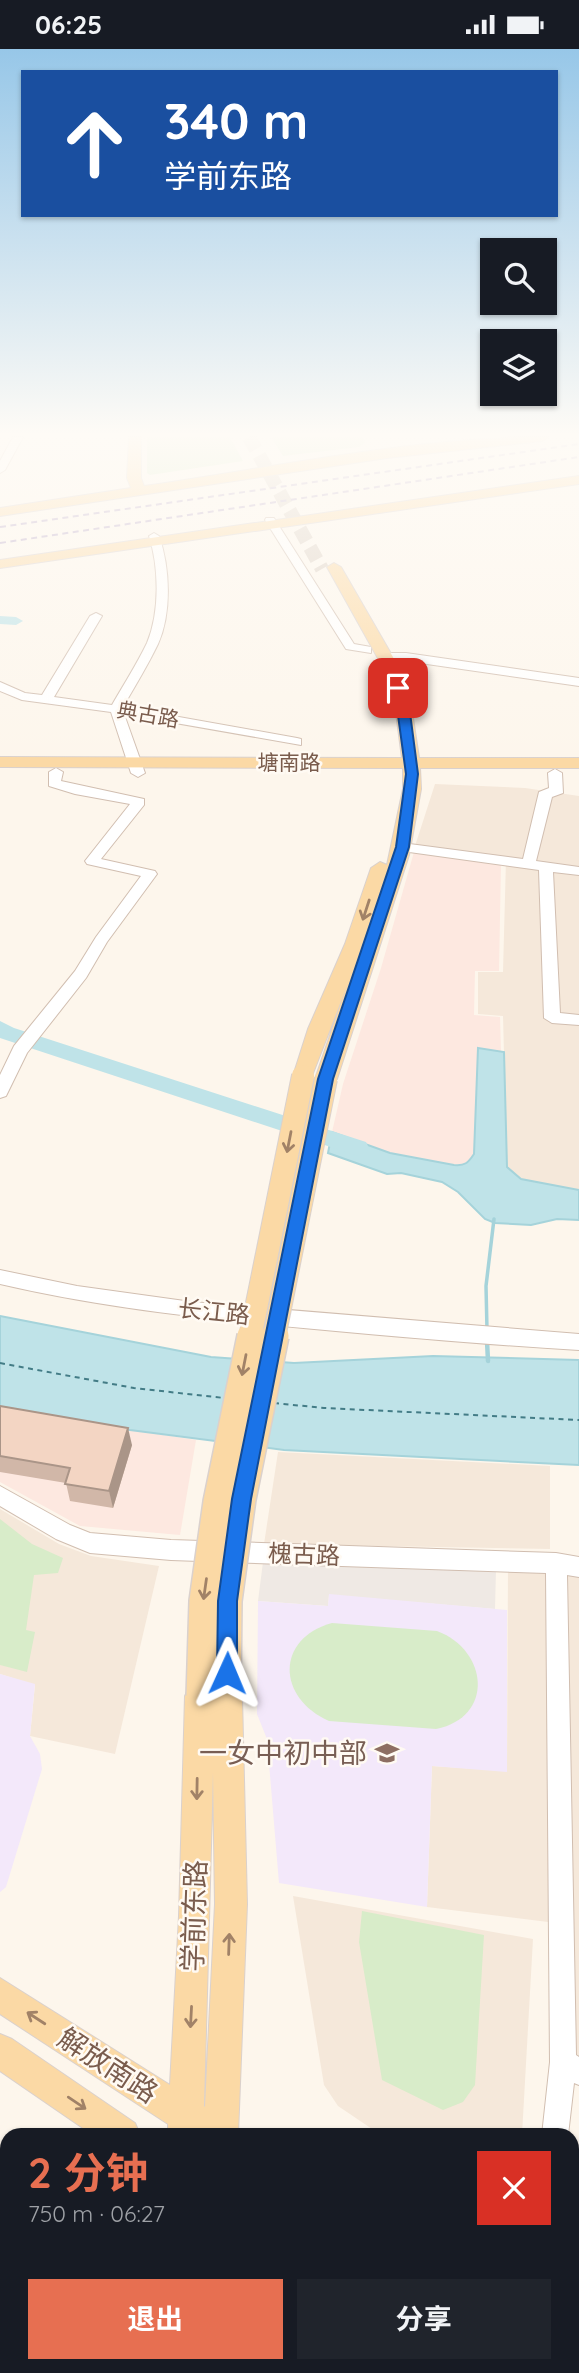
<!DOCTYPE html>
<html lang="zh">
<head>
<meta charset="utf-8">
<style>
	body { margin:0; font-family:Quicksand,"Noto Sans SC",sans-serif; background:#20242c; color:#f1f3f6; height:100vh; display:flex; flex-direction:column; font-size:26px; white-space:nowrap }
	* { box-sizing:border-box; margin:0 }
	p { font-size:23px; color:#9ea1a6 }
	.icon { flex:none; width:38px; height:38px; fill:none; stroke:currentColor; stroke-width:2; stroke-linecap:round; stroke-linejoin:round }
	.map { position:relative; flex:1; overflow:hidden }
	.drawer { position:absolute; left:0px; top:2079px; width:579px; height:245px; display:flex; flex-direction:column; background:#171b24; border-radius:21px 21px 0 0; box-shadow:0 2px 5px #0004 }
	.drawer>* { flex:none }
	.top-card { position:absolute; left:21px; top:21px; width:537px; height:147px; border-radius:0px; box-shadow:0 2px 5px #0004; background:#1a4fa0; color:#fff; overflow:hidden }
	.controls { position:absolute; left:480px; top:189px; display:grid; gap:14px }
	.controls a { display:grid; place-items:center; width:77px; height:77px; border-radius:0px; background:#171b24; box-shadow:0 2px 5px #0004; font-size:35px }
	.pin { position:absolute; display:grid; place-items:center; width:60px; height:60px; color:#fff; margin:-30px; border-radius:14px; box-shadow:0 4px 10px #0006 }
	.me { position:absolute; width:77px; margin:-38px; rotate:1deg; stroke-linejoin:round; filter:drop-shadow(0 0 5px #0008) }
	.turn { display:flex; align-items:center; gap:24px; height:147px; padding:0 28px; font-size:32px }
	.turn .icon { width:91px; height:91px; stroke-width:2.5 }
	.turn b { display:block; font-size:49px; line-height:60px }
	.round { display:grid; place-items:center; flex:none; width:74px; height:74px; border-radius:0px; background:#20242c }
	.head { display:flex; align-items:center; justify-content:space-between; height:119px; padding:0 28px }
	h1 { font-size:42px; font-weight:700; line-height:52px; color:#e76f51 }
	.button { display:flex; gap:14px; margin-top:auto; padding:14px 28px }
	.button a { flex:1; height:80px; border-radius:0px; background:#e76f51; color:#fff; font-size:28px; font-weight:700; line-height:80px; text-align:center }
	.button a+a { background:#20242c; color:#f1f3f6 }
	.status { display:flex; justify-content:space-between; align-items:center; height:49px; padding:0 35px; background:#171b24; direction:ltr }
	.status svg { height:19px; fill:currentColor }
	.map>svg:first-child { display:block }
	.residential { fill:#f5e8da }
	.commercial { fill:#fde8e0 }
	.industrial { fill:#efe9e4 }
	.education { fill:#f3e8fa }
	.green { fill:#d8ecc9 }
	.water { fill:#bfe3e8; stroke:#a5d3da; stroke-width:2 }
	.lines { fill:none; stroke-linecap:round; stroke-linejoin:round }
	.stream-far1 { stroke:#a5d3da; stroke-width:3.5 }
	.stream { stroke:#a5d3da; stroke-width:4.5 }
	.river { fill:#bfe3e8; fill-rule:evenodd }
	.ferry { stroke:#437c86; stroke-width:2; stroke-dasharray:5 4.5; stroke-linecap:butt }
	.major-tunnel { stroke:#dcd0c4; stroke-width:14; stroke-dasharray:14 7; stroke-linecap:butt }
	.minor-casing { stroke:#d1beb0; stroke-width:2 }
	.major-casing { stroke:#dad1cd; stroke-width:2 }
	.minor { fill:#fff; fill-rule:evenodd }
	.major { fill:#fbd9a5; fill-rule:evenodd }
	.rail { stroke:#b9a8c9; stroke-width:2; stroke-dasharray:6 4.5; stroke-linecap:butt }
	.major-bridge-far1-casing { stroke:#dad1cd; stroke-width:24; stroke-linecap:butt }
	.major-bridge-casing { stroke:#dad1cd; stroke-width:30; stroke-linecap:butt }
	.major-bridge-far1 { stroke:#fbd9a5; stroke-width:22 }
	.major-bridge { stroke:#fbd9a5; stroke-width:27 }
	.wall { fill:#d1b7a8 }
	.shaded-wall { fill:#aa9588 }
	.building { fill:#f3d5c3; stroke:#aa9588; stroke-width:2 }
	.oneway { stroke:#a18267 }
	.route { fill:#1a73e8; stroke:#114b97; stroke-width:2 }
	.labels { text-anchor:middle; stroke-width:5; stroke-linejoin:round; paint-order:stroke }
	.far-street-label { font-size:21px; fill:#7a5c4d; stroke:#fffaf3 }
	.street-label { font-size:24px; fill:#7a5c4d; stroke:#fffaf3 }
	.near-education-label { font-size:28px; fill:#785e54; stroke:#fffaf3; text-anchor:end }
	.near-street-label { font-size:28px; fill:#7a5c4d; stroke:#fffaf3 }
</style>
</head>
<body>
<div class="status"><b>06:25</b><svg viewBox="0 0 49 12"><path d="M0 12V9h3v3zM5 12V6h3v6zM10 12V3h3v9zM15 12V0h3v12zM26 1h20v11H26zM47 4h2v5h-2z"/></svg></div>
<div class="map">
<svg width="579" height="2324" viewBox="0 0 579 2324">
	<rect width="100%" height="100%" fill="#fdf6ec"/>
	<g class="residential">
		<polygon points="435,735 525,739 579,747 579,1141 521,1130 507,1118 503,967 478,965 478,923 503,923 506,810 415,797"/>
		<polygon points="278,1403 550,1417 550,1500 264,1495"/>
		<polygon points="0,1460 59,1495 91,1507 159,1517 115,1705 30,1687 35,1636 0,1625"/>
		<polygon points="508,1515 579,1523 579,2013 574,2010 572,1876 427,1858 432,1717 507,1722"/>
		<polygon points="293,1847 533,1890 522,2086 381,2086 338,2057 324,2036"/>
		<polygon points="579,2153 579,2241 572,2237 572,2177"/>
	</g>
	<g class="commercial">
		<polygon points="414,803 501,815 499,922 475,922 474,966 500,968 501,1003 478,999 474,1105 463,1117 390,1104 332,1083 343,1035 381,919"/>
		<polygon points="0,1361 196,1391 180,1486 80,1477 0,1433"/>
	</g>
	<polygon class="industrial" points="263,1513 496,1521 495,1560 329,1546 328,1557 258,1552"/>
	<g class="education">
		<polygon points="329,1545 507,1561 507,1723 432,1717 427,1858 279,1834 267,1690 257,1665 258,1552 328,1557"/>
		<polygon points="0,1625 35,1635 30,1687 40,1705 42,1720 6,1838 0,1843"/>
	</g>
	<g class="green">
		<polygon points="147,388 230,388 243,412 150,426 147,424"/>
		<polygon points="271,388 362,388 365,393 359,398 283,407"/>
		<polygon points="0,1470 32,1495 63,1509 58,1524 34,1526 26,1581 35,1583 27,1623 0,1616"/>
		<path d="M 332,1574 L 437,1582 C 488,1601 495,1668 436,1680 L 329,1672 C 277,1649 275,1590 332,1574 Z"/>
		<polygon points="362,1862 484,1886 475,2036 463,2053 443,2061 382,2031 359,1893"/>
		<polygon points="255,2317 374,2317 384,2324 255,2324"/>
	</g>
	<g class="water">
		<path d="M 478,999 L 504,1003 L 507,1118 L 521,1130 L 579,1141 L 579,1171 L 557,1170 L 531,1176 L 495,1174 L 485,1170 L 458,1143 L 442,1133 L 401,1124 L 387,1125 L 328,1104 L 332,1083 L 390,1104 L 454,1116 C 465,1117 468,1114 474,1105 Z"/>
		<polygon points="0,1267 211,1308 294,1314 433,1307 579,1311 579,1416 284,1401 130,1381 0,1359"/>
	</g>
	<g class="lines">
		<polyline class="stream-far1" points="487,1281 486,1237 494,1170"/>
		<polyline class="stream" points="487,1292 488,1312"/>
		<g class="river">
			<polygon points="0,567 16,568 23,572 16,576 0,575"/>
			<polygon points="0,972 14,979 366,1093 369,1099 366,1105 358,1107 0,989"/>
		</g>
		<g class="ferry">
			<polyline points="0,1314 134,1339 224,1349"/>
			<polyline points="274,1354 324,1359 579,1371"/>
		</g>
		<polyline class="major-tunnel" points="249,388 322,520"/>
		<g class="minor-casing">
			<g id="minor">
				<polygon points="13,388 23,388 5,421 0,424 0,412"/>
				<polygon points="266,469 274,469 354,595 371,598 371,604 346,600 265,471"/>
				<path d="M 154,484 L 159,487 C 170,518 172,564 158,595 C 148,616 135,637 123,658 L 297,689 L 301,690 L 301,696 L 124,665 L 145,724 L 138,728 L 131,724 L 111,663 L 22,651 L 0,642 L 0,633 L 25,644 L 42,646 L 90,567 L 96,564 L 102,567 L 54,648 L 112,656 C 124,635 137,615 147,594 C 160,563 159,518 149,487 Z"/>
				<polygon points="386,604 406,604 579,629 579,637 406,612 382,611 382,605"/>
				<polygon points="56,719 63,723 61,732 144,750 144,756 101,810 155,822 157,825 107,893 86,929 27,1004 6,1047 0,1049 0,1026 14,997 75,922 96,888 141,827 87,815 85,812 130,755 75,745 49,737 49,723"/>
				<polygon points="555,720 562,724 563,744 552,748 536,812 579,818 579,826 553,823 560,964 579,966 579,976 552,974 544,969 539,821 402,802 395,798 402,794 523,810 539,743 549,739 548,724"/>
				<path d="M 0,1221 L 77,1237 L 192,1253 L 579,1285 L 579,1301 C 494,1296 410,1289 325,1281 C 216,1271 107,1260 0,1235 Z"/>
				<polygon points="0,1437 70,1476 90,1484 171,1491 556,1504 579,1508 579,1528 567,1526 576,2006 579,2008 579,2036 574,2034 568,2086 542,2086 550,2013 546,1524 171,1511 90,1504 56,1490 0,1457"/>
			</g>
		</g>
		<g class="major-casing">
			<g id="major">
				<path d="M 129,388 L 141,388 L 141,429 L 144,437 C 277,418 413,388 548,388 L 542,392 L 387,409 L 0,467 L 0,459 L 131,439 L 127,429 Z"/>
				<polygon points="579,427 579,435 0,519 0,511"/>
				<polygon points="334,514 341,518 401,622 411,656 419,709 579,709 579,719 420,719 421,740 409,806 337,1030 333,1035 326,1038 319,1035 315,1030 348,934 310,1032 303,1035 296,1032 293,1027 308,980 345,895 371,819 380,813 387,816 403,740 403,719 0,718 0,708 402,709 395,656 385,622 327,518"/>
				<path d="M 200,1632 L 210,1637 L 214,1645 L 217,1638 L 227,1633 L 237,1638 L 242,1648 L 247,1855 L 238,2086 L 168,2086 L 168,2075 L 0,1965 L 0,1929 L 170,2036 L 179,1867 L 185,1647 L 190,1637 ZM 213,1723 L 215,1855 L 205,2058 L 204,2057 Z"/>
				<polygon points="0,1985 12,1990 135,2074 140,2086 93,2086 0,2022"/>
				<polygon points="572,2299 579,2301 579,2324 555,2324 552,2317 572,2317"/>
				<rect x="145" y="2317" width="38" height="7"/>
				<rect x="185" y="2317" width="38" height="7"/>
				<polygon points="458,2317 504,2317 507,2324 461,2324"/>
			</g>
		</g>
		<use href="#minor" class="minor"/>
		<use href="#major" class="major"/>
		<g class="rail">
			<polyline points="0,478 579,395"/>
			<polyline points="0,494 579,408"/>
		</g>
		<g class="major-bridge-far1-casing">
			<g id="major-bridge-far1">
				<polyline points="250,1289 303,1027"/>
				<polyline points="274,1289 326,1030"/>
			</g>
		</g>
		<g class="major-bridge-casing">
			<g id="major-bridge">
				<polyline points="200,1647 203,1552 217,1453 251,1287"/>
				<polyline points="227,1648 228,1552 242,1450 275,1287"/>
			</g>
		</g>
		<use href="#major-bridge-far1" class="major-bridge-far1"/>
		<use href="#major-bridge" class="major-bridge"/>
	</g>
	<polygon class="wall" points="0,1357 132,1396 113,1459 70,1452 66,1434 0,1423"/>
	<polygon class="shaded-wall" points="128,1379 132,1396 113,1459 109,1442"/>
	<polygon class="building" points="0,1357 128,1379 109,1442 65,1435 70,1419 0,1407"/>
	<defs><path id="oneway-shaft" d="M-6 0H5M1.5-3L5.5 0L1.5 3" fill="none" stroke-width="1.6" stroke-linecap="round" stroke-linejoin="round" transform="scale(1.75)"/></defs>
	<g class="oneway">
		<use href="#oneway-shaft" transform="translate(366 861) rotate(108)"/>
		<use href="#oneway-shaft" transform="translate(289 1093) rotate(101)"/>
		<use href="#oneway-shaft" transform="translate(244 1316) rotate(101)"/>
		<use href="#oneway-shaft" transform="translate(205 1540) rotate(98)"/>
		<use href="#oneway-shaft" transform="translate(197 1740) rotate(91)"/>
		<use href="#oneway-shaft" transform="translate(229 1895) rotate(-88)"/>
		<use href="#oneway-shaft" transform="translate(191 1968) rotate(93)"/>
		<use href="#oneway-shaft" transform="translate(36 1969) rotate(-147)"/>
		<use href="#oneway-shaft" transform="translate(77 2054) rotate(34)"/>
	</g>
	<linearGradient id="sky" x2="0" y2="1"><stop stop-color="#97c7e8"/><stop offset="0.54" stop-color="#fefbf6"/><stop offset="1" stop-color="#fefbf6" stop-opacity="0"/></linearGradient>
	<rect width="579" height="713" fill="url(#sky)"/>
	<polygon class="route" points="394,637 402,637 409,656 418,725 409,798 333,1030 251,1450 237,1552 237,1624 234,1631 227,1634 220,1631 217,1624 218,1552 232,1450 318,1030 396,798 406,725"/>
	<defs>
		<g id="school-bare" transform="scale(1.89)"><path d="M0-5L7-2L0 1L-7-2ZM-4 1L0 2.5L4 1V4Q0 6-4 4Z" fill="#8d6e63" stroke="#fffaf3" stroke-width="2.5" paint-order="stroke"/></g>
	</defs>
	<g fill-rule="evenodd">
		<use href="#school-bare" x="387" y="1704"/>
	</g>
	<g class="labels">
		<g class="far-street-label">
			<text transform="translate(148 666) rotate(10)" y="7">典古路</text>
			<text x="289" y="721">塘南路</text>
		</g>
		<g class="street-label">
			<text transform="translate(214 1263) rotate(6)" y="8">长江路</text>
			<text transform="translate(304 1506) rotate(2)" y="8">槐古路</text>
		</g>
		<g class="near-education-label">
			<text x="367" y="1714">一女中初中部</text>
		</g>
		<g class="near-street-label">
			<text transform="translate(194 1867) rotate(-88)" y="10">学前东路</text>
			<text transform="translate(108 2016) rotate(33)" y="10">解放南路</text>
		</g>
	</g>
</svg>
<div class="controls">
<a><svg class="icon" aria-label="search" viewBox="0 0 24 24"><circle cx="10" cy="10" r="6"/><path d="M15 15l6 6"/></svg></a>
<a><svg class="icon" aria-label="layers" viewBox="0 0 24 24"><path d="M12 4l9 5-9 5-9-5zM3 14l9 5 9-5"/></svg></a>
</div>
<div class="pin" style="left:398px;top:639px;background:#d93025"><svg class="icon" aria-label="arrive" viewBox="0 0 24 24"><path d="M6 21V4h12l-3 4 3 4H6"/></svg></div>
<svg class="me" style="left:227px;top:1624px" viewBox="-20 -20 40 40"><path d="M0-17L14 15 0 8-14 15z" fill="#1a73e8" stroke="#fff" stroke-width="4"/></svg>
<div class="top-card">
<div class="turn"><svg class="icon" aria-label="ahead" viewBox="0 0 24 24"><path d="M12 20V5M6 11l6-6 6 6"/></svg><div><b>340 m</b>学前东路</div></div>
</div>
<section class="drawer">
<div class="head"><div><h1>2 分钟</h1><p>750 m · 06:27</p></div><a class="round" style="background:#d93025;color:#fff"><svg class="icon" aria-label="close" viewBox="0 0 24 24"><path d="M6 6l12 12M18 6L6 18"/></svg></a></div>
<div class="button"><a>退出</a><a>分享</a></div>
</section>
</div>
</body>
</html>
